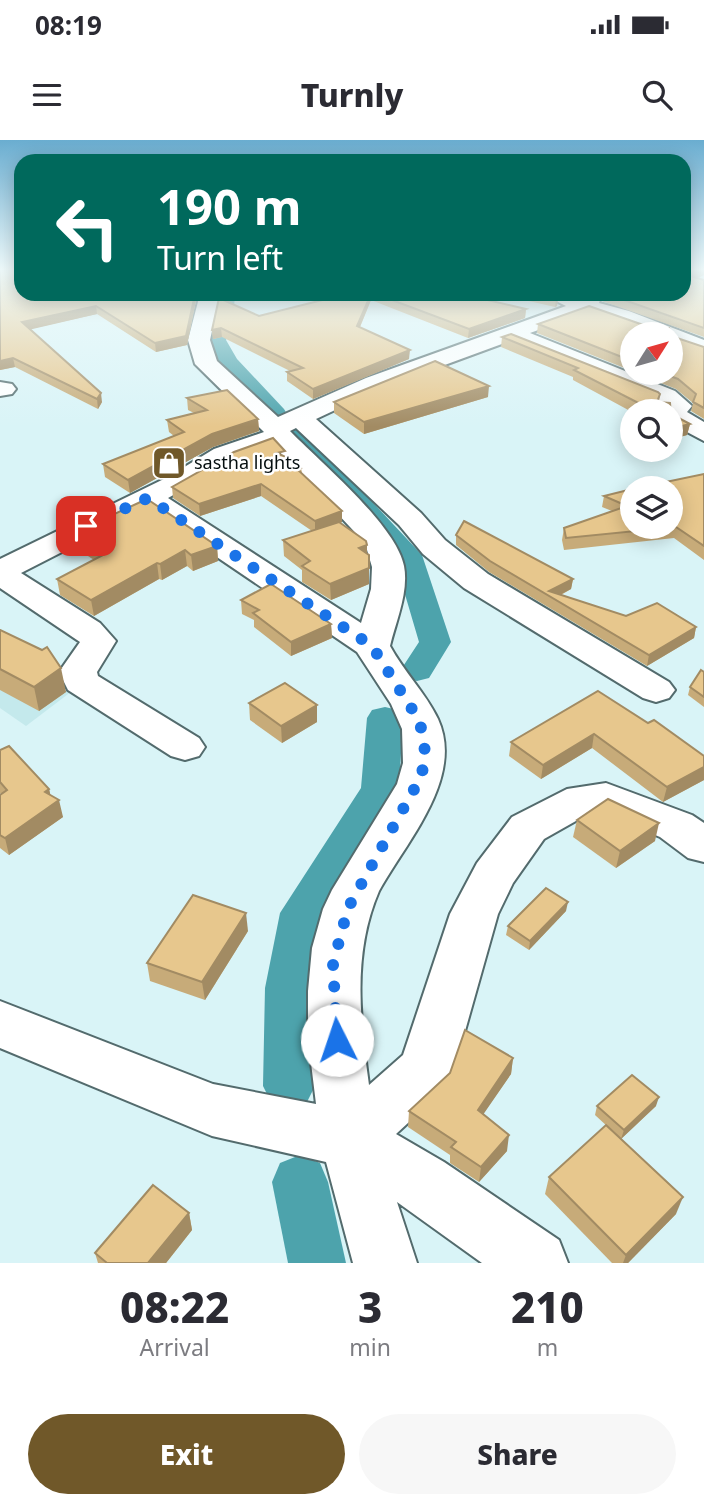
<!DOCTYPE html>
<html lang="en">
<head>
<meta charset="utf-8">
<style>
	body { margin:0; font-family:"Noto Sans",sans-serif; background:#f7f7f7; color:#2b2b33; height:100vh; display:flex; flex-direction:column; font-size:26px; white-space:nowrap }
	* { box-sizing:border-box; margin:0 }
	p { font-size:23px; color:#7c7c81 }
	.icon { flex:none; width:38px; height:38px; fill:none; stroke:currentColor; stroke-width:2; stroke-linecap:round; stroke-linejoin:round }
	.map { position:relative; height:1123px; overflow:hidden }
	.sheet { display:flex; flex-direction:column; background:#fff; flex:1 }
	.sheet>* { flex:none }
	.guide { position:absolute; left:14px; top:14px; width:677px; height:147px; border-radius:21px; box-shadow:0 4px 18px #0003; background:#00695c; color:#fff; overflow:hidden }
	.needle { width:46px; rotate:53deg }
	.tools { position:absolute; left:620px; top:182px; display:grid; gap:14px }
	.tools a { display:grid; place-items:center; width:63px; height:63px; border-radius:50%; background:#fff; box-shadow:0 4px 18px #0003; font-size:35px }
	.pin { position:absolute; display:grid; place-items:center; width:60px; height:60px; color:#fff; margin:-30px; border-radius:14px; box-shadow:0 4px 10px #0006 }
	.me { position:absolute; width:77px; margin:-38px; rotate:356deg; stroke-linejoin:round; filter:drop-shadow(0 0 5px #0008) }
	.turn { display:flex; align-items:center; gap:24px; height:147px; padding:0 28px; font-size:32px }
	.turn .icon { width:91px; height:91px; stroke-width:2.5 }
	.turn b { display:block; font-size:49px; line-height:60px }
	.eta { display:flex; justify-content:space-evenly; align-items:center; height:119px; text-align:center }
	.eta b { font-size:42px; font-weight:800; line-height:49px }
	.primary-button { display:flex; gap:14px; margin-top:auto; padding:14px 28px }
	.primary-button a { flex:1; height:80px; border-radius:42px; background:#705829; color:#fff; font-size:28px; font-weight:800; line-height:80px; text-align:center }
	.primary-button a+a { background:#f7f7f7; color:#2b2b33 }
	.status { display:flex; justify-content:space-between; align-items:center; height:49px; padding:0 35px; background:#fff; direction:ltr }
	.status svg { height:19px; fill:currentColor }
	header { display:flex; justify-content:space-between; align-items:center; height:91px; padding:0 28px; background:#fff; font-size:32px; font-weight:800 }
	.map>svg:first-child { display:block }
	.built { fill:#c4e9ec }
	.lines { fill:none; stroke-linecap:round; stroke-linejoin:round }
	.canal { fill:#4da3ac; fill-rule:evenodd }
	.minor-casing { stroke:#536b6d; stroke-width:4 }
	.minor { fill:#fff; fill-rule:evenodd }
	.wall { fill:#c7ab79 }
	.shaded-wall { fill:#a28b63 }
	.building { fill:#e7c78d; stroke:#a28b63; stroke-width:2 }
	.route { stroke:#1a73e8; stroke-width:12; stroke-dasharray:0 21.6 }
	.labels { text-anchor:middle; stroke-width:5; stroke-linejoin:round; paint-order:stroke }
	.far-poi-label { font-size:18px; fill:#050e0f; stroke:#fff; text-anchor:start }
</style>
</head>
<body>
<div class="status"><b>08:19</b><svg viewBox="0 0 49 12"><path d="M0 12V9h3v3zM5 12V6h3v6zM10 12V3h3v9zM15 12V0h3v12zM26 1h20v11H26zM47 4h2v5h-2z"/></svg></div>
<header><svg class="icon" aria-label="menu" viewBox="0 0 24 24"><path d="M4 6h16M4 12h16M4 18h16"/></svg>Turnly<svg class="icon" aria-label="search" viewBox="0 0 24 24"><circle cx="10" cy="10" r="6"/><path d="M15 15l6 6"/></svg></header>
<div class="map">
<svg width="704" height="1123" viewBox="0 0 704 1123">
	<rect width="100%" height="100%" fill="#d9f4f7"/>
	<polygon class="built" points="0,496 80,545 26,586 0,568"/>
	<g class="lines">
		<g class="canal">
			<polygon points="217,154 235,154 233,181 226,200 237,219 284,269 287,274 284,279 268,279 222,226 206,200 215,181"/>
			<polygon points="296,287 304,289 422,415 451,502 429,538 417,541 405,538 400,531 419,502 394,417 288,299 284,294 288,289"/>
			<polygon points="385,567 398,570 403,578 399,649 324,775 313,848 315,946 307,962 289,969 271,962 263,946 265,848 280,773 361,648 367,578 372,570"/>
			<polygon points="300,1015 320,1023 328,1042 346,1123 288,1123 272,1042 280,1023"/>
		</g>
		<g class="minor-casing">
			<g id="minor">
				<path d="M 200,154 L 220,154 L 210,200 L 217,221 L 278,277 L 366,238 L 566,166 L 552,159 L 558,154 L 581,158 L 582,154 L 602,154 L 599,163 L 629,171 L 704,200 L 704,215 L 670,202 L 670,194 L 651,194 L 588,172 L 530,193 L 675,251 L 692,266 L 687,272 L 704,282 L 704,301 L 670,283 L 670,271 L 657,271 L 662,265 L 657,261 L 510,201 L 382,248 L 316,279 L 421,373 L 445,400 L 488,434 L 669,542 L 675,550 L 669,558 L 656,562 L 643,558 L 464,448 L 423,414 L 399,385 L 296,288 L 290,291 C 321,323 396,385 404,426 C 409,452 396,481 390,506 C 404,532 425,552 438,579 C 465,638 406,702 379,751 C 352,813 360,880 369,945 L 403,915 L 450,774 L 477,723 L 512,677 L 567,649 L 606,643 L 692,675 L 704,683 L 704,722 L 688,718 L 660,697 L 602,673 L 590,673 L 544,699 L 513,743 L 498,774 L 454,930 L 446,948 L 396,994 L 444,1022 L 559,1100 L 568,1123 L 482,1123 L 397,1062 L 417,1123 L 353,1123 L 326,1022 L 212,996 L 0,908 L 0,861 L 213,944 L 316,964 L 308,898 L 308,851 L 312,808 L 323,769 L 332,750 L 397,644 L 403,623 L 402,589 L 391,564 L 357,512 L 146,369 L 21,433 L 100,483 L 116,501 L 97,532 L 98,536 L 199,598 L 205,607 L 199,616 L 185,620 L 171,616 L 68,550 L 59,532 L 80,502 L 0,448 L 0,419 L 168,337 L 214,309 L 264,292 L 195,224 L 188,200 ZM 274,306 L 365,403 L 372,427 L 371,449 L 361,483 L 168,358 L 234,321 Z"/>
				<polygon points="0,242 12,244 16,249 12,254 0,256"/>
			</g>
		</g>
		<use href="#minor" class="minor"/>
	</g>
	<g class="wall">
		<polygon points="0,130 197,155 187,205 156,212 97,174 30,189 102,262 98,269 15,227 0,230"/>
		<polygon points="684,130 704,130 704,135 698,138 704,140 704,197 602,161 602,154 684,154"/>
		<polygon points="321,154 462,154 526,169 525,178 468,198 371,160 360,187 409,219 313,259 287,241 287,232 290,231 222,197 213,199 212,190 259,176 330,158"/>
		<polygon points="498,154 554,154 558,158 557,166 555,167"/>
		<polygon points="538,184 671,196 704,207 704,279 691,271 693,263 676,249 636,233 670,233 632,194 632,231 537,193"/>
		<polygon points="511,194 658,252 660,254 659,262 670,263 671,274 690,284 687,295 680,297 670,292 670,271 632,272 573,240 573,237 501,207 502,197"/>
		<polygon points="488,257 364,294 334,273 334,262"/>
		<polygon points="187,258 258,279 259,291 213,307 130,353 105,337 103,324 174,296 169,292 167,280 194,273 188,270"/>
		<polygon points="285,316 301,328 302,333 342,382 340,383 367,413 369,444 331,460 302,442 302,430 284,416 283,400 312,391 261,356 200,376 173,358 172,347"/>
		<polygon points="704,334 704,420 674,398 564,410 562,400 564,388 612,371 602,367 604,356"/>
		<polygon points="73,393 217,406 218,421 193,431 187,426 162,440 159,439 94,476 60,455 57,439 94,420 76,408"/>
		<polygon points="456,395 573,439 571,449 561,455 626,476 696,487 694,498 647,526 489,432 456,405"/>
		<polygon points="241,460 331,484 332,498 291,516 254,487 254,480 242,474"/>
		<polygon points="0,490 42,510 66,552 39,571 0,550"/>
		<polygon points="704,532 704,567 688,555 690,547"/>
		<polygon points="249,563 317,582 282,603 250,580"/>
		<polygon points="648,583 704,616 704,640 663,662 592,608 541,639 509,616 511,602"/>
		<polygon points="0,610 49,649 50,655 63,677 9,715 0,708 0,655 1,654 0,653"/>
		<polygon points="577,680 655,701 616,728 573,697"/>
		<polygon points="566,771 529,810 506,795 508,786"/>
		<polygon points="248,791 205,860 150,841 147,823"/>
		<polygon points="513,918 511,934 483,974 507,1011 479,1042 450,1023 450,1015 408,987 409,971"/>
		<polygon points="597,966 656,966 621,999 595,975"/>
		<polygon points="549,1037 676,1074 628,1123 612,1123 545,1054"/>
		<polygon points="189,1073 192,1090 166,1123 98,1123 95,1113"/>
	</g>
	<g class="shaded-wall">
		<polygon points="698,130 704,130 704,135 686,143 687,135"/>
		<polygon points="195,154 197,154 197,155 187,205 156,212 155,203"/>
		<polygon points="371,154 371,160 357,194 357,186"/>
		<polygon points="558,158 557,166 555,167 556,159"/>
		<polygon points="96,166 97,174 24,191 22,182"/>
		<polygon points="526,169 525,178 468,198 469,189"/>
		<polygon points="221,188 222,197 213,199 212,190"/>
		<polygon points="410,210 409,219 313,259 313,249"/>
		<polygon points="13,218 15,227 0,230 0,221"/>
		<polygon points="489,246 488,257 364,294 364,282"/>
		<polygon points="101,253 102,262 98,269 97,259"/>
		<polygon points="258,279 259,291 213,307 130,353 128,340 212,294"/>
		<polygon points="690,284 687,295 680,297 682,286"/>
		<polygon points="261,344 261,356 200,376 199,364"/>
		<polygon points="342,371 342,382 315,393 315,381"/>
		<polygon points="367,405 367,420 359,408"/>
		<polygon points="217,406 218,421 193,431 191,415"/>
		<polygon points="185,410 187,426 162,440 160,424"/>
		<polygon points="369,415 369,444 331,460 330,444"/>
		<polygon points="157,423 159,439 94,476 91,460"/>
		<polygon points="573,439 571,449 554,458 549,451"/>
		<polygon points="331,484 332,498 291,516 291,502"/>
		<polygon points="696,487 694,498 647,526 649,515"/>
		<polygon points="61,528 66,552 39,571 34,547"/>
		<polygon points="317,565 317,582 282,603 281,586"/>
		<polygon points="594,594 592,608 541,639 543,625"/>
		<polygon points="704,627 704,640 663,662 667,647"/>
		<polygon points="49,649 53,665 59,660 63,677 9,715 5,698 45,652"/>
		<polygon points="659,683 655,701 616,728 620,711"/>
		<polygon points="568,762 566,771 529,810 530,801"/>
		<polygon points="246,773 248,791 205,860 202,842"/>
		<polygon points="513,918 511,934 476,985 478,970"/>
		<polygon points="659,957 656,966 621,999 624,990"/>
		<polygon points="509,995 507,1011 479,1042 481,1027"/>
		<polygon points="683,1057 676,1074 628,1123 623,1123 626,1115"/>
		<polygon points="189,1073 192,1090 166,1123 148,1123"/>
	</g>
	<g class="building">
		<polygon points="0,130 21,130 21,154 195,154 186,196 155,203 96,166 22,182 101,253 97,259 13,218 0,221"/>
		<polygon points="684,130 698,130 687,135 704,140 704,188 607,154 684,154"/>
		<polygon points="339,154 371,154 357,186 410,210 313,249 287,232 303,228 221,188 212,190 219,158 259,176 342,155"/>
		<polygon points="376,154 462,154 526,169 469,189"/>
		<polygon points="534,154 554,154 558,158 556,159"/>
		<polygon points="589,166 652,188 669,188 671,196 704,207 704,268 693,262 696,254 678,239 662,233 670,233 670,194 632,194 632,221 538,184"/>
		<polygon points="511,194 658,252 660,254 657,262 670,263 671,274 690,284 682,286 670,280 670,271 654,271 574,230 578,228 502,197"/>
		<polygon points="435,221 489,246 364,282 334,262"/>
		<polygon points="227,250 258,279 212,294 128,340 103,324 184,292 167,280 207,270 187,258"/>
		<polygon points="273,298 285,311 277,313 294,321 301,328 298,330 342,371 315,381 261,344 199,364 172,347 234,312"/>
		<polygon points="704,334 704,406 676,387 566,398 564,388 627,366 604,356 632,349 632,387 670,387 670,348 637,348"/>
		<polygon points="147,359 217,406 191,415 185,410 160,424 157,423 91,460 57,439 103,415 99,413 103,411 73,393"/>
		<polygon points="464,381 573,439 549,451 626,476 657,463 696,487 649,515 490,421 456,395"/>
		<polygon points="339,382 366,401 367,405 359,408 369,415 369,428 330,444 302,426 310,421 283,400"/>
		<polygon points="271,444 331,484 291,502 253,473 259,470 241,460"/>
		<polygon points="0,490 42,510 47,507 61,528 34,547 0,529"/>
		<polygon points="701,530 704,532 704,557 690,547"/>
		<polygon points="285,543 317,565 281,586 249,563"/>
		<polygon points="598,551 648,583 654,580 704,616 704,627 667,647 594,594 543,625 511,602"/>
		<polygon points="9,606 49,649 45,652 59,660 5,698 0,695 0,655 7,650 0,642 0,610"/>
		<polygon points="608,659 659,683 620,711 577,680"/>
		<polygon points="546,748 568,762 530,801 508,786"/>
		<polygon points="193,755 246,773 202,842 147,823"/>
		<polygon points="465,890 513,918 478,970 509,995 481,1027 451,1007 456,1002 409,971 450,933"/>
		<polygon points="632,935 659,957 624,990 597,966"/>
		<polygon points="606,985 683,1057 626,1115 549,1037"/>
		<polygon points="153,1045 189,1073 148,1123 107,1123 95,1113"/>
	</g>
	<linearGradient id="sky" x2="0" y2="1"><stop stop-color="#6aadd0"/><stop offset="0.45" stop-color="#eefafb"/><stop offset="1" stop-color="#eefafb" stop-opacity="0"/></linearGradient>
	<rect width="704" height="287" fill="url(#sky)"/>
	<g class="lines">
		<polyline class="route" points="86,386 148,358 372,506 419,580 425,604 422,635 348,768 333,824 337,900"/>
	</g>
	<defs>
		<g id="shop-square" transform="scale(1.75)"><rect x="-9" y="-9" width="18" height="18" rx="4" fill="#705829" stroke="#fff"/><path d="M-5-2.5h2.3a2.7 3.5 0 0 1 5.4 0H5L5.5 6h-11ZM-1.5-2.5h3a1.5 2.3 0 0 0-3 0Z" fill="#fff"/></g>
	</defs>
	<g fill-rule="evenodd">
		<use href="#shop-square" x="169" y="323"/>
	</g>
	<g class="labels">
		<g class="far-poi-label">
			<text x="194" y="329">sastha lights</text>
		</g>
	</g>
</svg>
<div class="tools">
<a><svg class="needle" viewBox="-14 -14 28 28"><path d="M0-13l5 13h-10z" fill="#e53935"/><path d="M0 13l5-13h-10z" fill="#7c7c81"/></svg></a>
<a><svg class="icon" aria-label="search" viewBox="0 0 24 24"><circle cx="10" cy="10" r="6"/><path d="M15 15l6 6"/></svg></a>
<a><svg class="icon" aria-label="layers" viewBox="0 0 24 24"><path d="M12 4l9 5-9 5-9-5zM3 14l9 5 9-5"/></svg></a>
</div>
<div class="pin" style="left:86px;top:386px;background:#d93025"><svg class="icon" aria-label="arrive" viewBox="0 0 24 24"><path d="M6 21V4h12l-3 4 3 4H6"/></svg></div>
<svg class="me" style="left:337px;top:900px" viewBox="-20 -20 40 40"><circle r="19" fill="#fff"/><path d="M0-13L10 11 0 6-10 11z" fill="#1a73e8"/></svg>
<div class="guide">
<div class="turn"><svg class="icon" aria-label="left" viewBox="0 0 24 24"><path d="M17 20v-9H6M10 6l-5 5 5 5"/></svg><div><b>190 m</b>Turn left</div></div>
</div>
</div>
<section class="sheet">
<div class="eta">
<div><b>08:22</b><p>Arrival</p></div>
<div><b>3</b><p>min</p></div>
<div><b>210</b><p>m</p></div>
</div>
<div class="primary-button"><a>Exit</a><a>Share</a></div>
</section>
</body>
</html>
